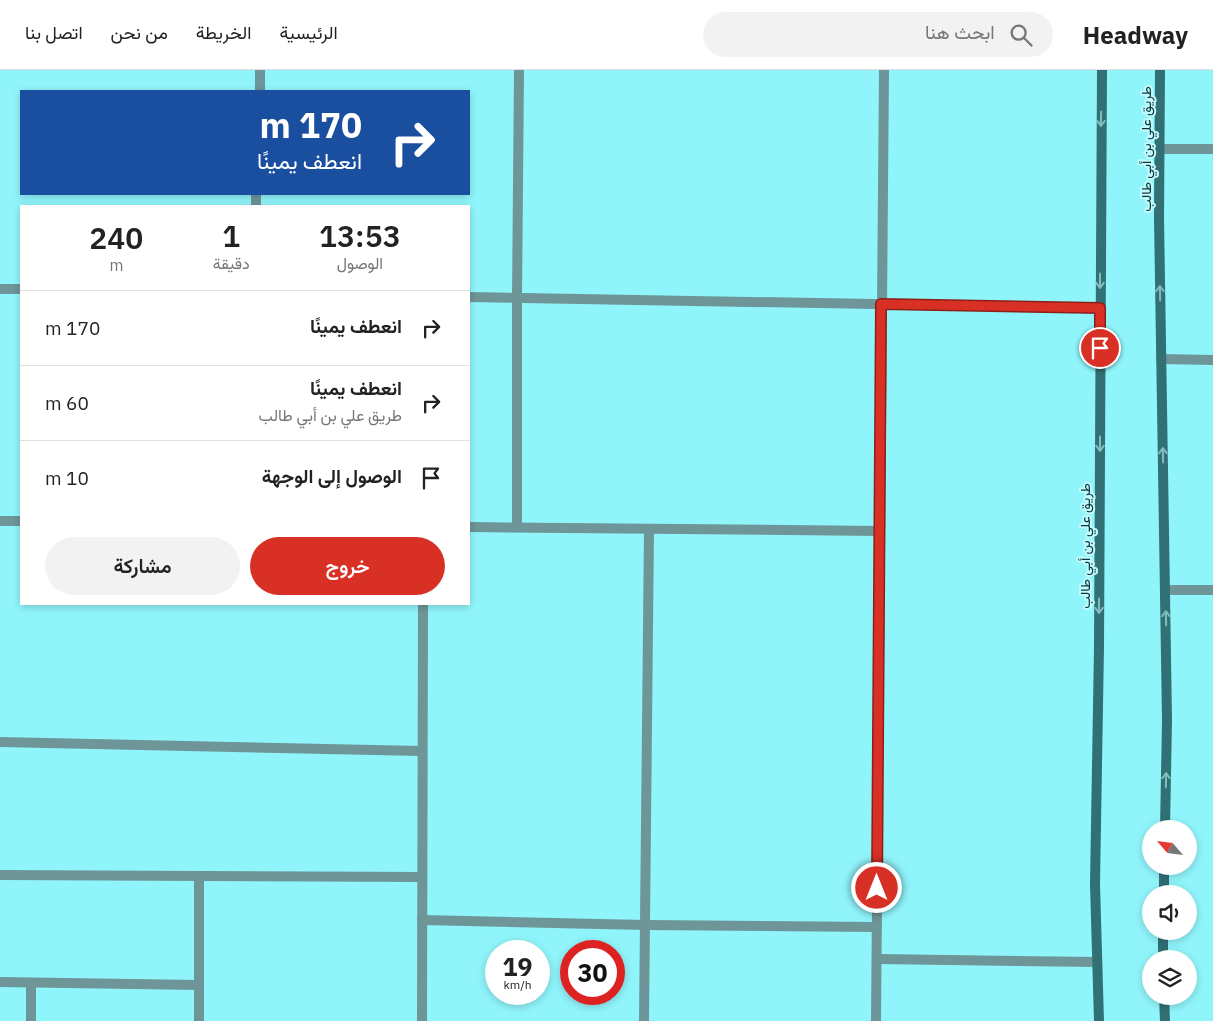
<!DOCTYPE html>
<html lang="ar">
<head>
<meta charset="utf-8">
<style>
	body { margin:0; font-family:"IBM Plex Sans",Vazirmatn,sans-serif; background:#f2f2f2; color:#222; direction:rtl; height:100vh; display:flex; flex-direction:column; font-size:19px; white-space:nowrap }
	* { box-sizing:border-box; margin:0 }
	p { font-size:16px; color:#767676 }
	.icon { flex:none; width:28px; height:28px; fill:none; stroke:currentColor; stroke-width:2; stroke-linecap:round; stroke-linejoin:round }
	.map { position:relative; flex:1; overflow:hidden; direction:ltr }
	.side { position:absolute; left:20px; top:135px; width:450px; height:400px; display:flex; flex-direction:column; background:#fff; border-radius:0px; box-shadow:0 2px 8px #0003; direction:rtl }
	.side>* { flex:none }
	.hud { position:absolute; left:20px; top:20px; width:450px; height:105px; border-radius:0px; box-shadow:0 2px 8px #0003; direction:rtl; background:#1a4fa0; color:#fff; overflow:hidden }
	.needle { width:32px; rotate:298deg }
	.fabs { position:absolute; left:1142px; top:750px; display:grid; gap:10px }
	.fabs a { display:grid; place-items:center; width:55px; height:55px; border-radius:50%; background:#fff; box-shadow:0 2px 8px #0003; font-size:25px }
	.speed { position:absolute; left:485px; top:870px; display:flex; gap:10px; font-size:25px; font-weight:700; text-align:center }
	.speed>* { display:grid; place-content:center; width:65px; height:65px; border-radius:50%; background:#fff; box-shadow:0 2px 8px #0003; line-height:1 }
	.speed small { font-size:12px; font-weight:400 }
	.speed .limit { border:8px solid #d22; background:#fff; color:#111 }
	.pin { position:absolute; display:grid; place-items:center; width:42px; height:42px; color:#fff; margin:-21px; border:2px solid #fff; border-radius:50%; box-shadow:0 1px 5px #0007 }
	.me { position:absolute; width:55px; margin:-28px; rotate:0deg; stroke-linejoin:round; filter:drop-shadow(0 0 4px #0008) }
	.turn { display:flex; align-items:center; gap:18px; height:105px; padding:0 25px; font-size:22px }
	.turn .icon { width:65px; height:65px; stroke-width:2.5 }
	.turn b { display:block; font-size:35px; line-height:42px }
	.eta { display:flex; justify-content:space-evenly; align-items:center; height:85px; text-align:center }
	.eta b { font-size:30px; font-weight:600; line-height:35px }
	.action { display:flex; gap:10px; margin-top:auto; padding:10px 25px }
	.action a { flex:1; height:58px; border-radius:30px; background:#d93025; color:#fff; font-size:20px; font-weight:600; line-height:58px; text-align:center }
	.action a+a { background:#f2f2f2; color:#222 }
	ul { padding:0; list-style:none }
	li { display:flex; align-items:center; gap:15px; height:75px; padding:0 25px; border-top:1px solid #e0e0e0 }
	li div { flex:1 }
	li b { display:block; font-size:19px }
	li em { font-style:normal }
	header { display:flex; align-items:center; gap:30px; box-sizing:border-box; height:70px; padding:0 25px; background:#fff; border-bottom:1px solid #e0e0e0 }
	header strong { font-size:24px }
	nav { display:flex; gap:28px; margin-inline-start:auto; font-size:18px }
	.search { width:350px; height:45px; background:#f2f2f2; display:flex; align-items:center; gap:12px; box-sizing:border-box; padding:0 18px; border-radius:28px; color:#767676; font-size:19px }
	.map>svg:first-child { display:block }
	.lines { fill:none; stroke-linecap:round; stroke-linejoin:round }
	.minor { stroke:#6e9598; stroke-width:10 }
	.secondary { stroke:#317074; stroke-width:10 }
	.oneway { stroke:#81bcc0 }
	.route-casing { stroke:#8d1f18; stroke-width:12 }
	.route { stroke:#d93025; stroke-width:9 }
	.labels { text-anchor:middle; stroke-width:4; stroke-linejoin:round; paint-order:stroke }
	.street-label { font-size:14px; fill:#0a383b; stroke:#c2fbfe }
</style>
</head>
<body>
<header>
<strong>Headway</strong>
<div class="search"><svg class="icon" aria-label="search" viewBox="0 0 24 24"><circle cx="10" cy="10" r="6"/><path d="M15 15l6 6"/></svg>ابحث هنا</div>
<nav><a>الرئيسية</a><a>الخريطة</a><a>من نحن</a><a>اتصل بنا</a></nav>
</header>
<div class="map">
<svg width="1213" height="951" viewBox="0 0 1213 951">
	<rect width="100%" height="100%" fill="#90f5fb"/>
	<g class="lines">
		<g class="minor">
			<polyline points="260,21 260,0"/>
			<polyline points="1159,79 1213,79"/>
			<polyline points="256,136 256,124"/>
			<polyline points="0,219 21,219"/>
			<polyline points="469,227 1100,238"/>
			<polyline points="1161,289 1213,290"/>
			<polyline points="0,451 21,451"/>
			<polyline points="469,457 880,461"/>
			<polyline points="517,457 517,228 519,0"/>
			<polyline points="1165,520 1213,520"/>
			<polyline points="0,672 422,681"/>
			<polyline points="0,805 422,807"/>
			<polyline points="422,850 645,855 877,857"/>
			<polyline points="877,889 1097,892"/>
			<polyline points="0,912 199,915"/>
			<polyline points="31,951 31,913"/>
			<polyline points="199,951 199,806"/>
			<polyline points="422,951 423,534"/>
			<polyline points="644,951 649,459"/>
			<polyline points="876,951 884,0"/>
		</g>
		<g class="secondary">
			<polyline points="1160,0 1159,148 1167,650 1165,759"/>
			<polyline points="1164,824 1164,796"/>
			<polyline points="1163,861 1163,889"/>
			<polyline points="1164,926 1165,951"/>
			<polyline points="1099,951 1095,814 1099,577 1102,0"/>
		</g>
	</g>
	<defs><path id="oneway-shaft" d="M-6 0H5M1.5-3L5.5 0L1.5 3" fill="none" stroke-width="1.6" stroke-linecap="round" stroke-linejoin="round" transform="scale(1.25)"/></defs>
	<g class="oneway">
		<use href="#oneway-shaft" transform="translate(1101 49) rotate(91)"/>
		<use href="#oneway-shaft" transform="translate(1100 211) rotate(90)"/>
		<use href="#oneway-shaft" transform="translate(1160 223) rotate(-91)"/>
		<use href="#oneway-shaft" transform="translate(1100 374) rotate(90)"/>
		<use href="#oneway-shaft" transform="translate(1163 385) rotate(-91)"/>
		<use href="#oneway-shaft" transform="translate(1099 536) rotate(90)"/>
		<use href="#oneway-shaft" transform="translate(1166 548) rotate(-91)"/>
		<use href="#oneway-shaft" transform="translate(1166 710) rotate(-89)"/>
	</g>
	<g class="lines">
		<g class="route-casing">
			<polyline id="route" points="877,818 881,234 1100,238 1100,278"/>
		</g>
		<use href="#route" class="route"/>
	</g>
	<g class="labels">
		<g class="street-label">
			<text transform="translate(1146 79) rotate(-90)" y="5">طريق علي بن أبي طالب</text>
			<text transform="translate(1085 476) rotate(-90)" y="5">طريق علي بن أبي طالب</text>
		</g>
	</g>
</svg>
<div class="fabs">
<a><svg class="needle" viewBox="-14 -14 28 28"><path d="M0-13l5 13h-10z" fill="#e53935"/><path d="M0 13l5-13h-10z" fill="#767676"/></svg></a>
<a><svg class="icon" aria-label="sound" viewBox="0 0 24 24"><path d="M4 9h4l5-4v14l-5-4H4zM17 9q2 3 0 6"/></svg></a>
<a><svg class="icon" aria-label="layers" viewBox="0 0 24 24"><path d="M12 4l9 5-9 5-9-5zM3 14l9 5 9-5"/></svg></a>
</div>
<div class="speed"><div>19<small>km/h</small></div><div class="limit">30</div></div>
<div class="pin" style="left:1100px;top:278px;background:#d93025"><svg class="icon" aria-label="arrive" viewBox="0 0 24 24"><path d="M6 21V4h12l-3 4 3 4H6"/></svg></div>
<svg class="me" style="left:877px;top:818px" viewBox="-20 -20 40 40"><circle r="17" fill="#d93025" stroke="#fff" stroke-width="3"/><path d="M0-11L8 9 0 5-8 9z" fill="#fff"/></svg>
<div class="hud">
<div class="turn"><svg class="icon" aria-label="right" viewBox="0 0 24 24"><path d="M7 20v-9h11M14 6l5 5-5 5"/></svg><div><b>170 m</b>انعطف يمينًا</div></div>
</div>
<section class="side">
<div class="eta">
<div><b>13:53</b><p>الوصول</p></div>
<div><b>1</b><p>دقيقة</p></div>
<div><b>240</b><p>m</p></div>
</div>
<ul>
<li><svg class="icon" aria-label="right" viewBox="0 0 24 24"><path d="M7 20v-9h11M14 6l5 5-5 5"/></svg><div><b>انعطف يمينًا</b></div><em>170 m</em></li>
<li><svg class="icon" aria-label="right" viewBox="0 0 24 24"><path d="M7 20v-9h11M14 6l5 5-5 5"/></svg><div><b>انعطف يمينًا</b><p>طريق علي بن أبي طالب</p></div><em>60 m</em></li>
<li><svg class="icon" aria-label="arrive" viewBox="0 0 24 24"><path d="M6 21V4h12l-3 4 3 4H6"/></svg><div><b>الوصول إلى الوجهة</b></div><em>10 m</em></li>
</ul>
<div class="action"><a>خروج</a><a>مشاركة</a></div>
</section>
</div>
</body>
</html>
